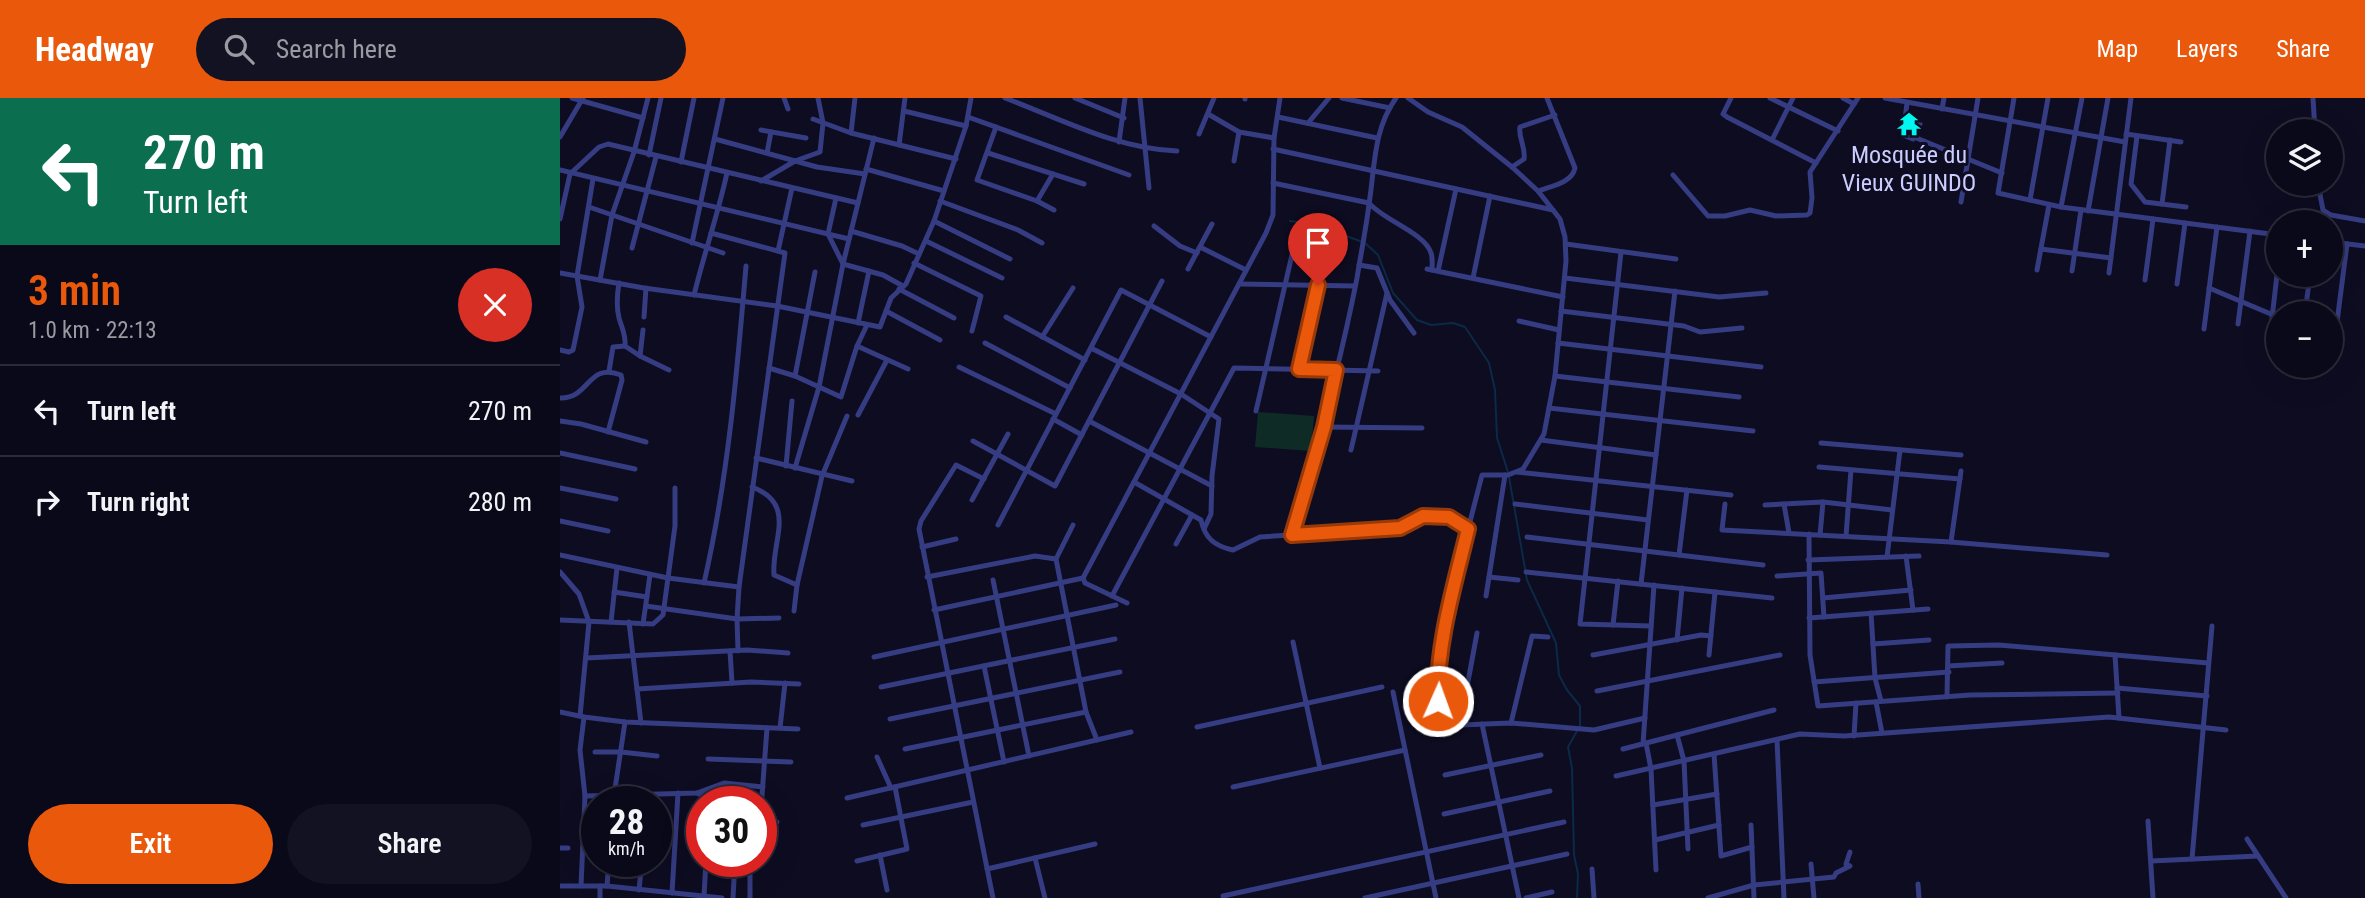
<!DOCTYPE html>
<html lang="en">
<head>
<meta charset="utf-8">
<style>
	body { margin:0; font-family:"Roboto Condensed",sans-serif; background:#131222; color:#f1f3f6; height:100vh; display:flex; flex-direction:column; font-size:26px; white-space:nowrap }
	* { box-sizing:border-box; margin:0 }
	p { font-size:23px; color:#999aa2 }
	.icon { flex:none; width:38px; height:38px; fill:none; stroke:currentColor; stroke-width:2; stroke-linecap:round; stroke-linejoin:round }
	.map { position:relative; flex:1; overflow:hidden }
	.panel { display:flex; flex-direction:column; background:#0a0919; width:560px }
	.panel>* { flex:none }
	.top-card { background:#0b6e4f; color:#fff; overflow:hidden }
	.controls { position:absolute; left:1706px; top:21px; display:grid; gap:14px }
	.controls a { display:grid; place-items:center; width:77px; height:77px; border-radius:50%; background:#0a0919; box-shadow:0 7px 28px #0002,0 0 0 2px #2a2a38; font-size:35px }
	.speed { position:absolute; left:21px; top:688px; display:flex; gap:14px; font-size:35px; font-weight:700; text-align:center }
	.speed>* { display:grid; place-content:center; width:91px; height:91px; border-radius:50%; background:#0a0919; box-shadow:0 7px 28px #0002,0 0 0 2px #2a2a38; line-height:1 }
	.speed small { font-size:18px; font-weight:400 }
	.speed .limit { border:10px solid #d22; background:#fff; color:#111 }
	.pin { position:absolute; display:grid; place-items:center; width:60px; height:60px; color:#fff; margin:-72px -30px; border-radius:50% 50% 50% 0; rotate:-45deg; box-shadow:0 0 7px #0007 }
	.pin .icon { rotate:45deg }
	.me { position:absolute; width:77px; margin:-38px; rotate:2deg; stroke-linejoin:round; filter:drop-shadow(0 0 5px #0008) }
	.turn { display:flex; align-items:center; gap:24px; height:147px; padding:0 28px; font-size:32px }
	.turn .icon { width:91px; height:91px; stroke-width:2.5 }
	.turn b { display:block; font-size:49px; line-height:60px }
	.round { display:grid; place-items:center; flex:none; width:74px; height:74px; border-radius:37px; background:#131222 }
	.headline { display:flex; align-items:center; justify-content:space-between; height:119px; padding:0 28px }
	h1 { font-size:42px; font-weight:600; line-height:52px; color:#ea580c }
	.action { display:flex; gap:14px; margin-top:auto; padding:14px 28px }
	.action a { flex:1; height:80px; border-radius:42px; background:#ea580c; color:#fff; font-size:28px; font-weight:600; line-height:80px; text-align:center }
	.action a+a { background:#131222; color:#f1f3f6 }
	ul { padding:0; list-style:none }
	li { display:flex; align-items:center; gap:21px; height:91px; padding:0 28px; border-top:2px solid #2a2a38 }
	li div { flex:1 }
	li b { display:block; font-size:26px }
	li em { font-style:normal }
	header { display:flex; align-items:center; gap:42px; box-sizing:border-box; height:98px; padding:0 35px; background:#ea580c; color:#fff }
	header strong { font-size:33px }
	nav { display:flex; gap:38px; margin-inline-start:auto; font-size:24px }
	.search { width:490px; height:63px; background:#131222; display:flex; align-items:center; gap:18px; box-sizing:border-box; padding:0 24px; border-radius:38px; color:#999aa2; font-size:26px }
	main { display:flex; flex:1; min-height:0 }
	.map>svg:first-child { display:block }
	.pitch { fill:#0f2b26 }
	.lines { fill:none; stroke-linecap:round; stroke-linejoin:round }
	.stream { stroke:#0a2a47; stroke-width:2 }
	.minor { stroke:#353c82; stroke-width:5 }
	.route-casing { stroke:#983908; stroke-width:18 }
	.route { stroke:#ea580c; stroke-width:12 }
	.labels { text-anchor:middle; stroke-width:6; stroke-linejoin:round; paint-order:stroke }
	.poi-label { font-size:24px; fill:#cccdff; stroke:#0d0c21 }
</style>
</head>
<body>
<header>
<strong>Headway</strong>
<div class="search"><svg class="icon" aria-label="search" viewBox="0 0 24 24"><circle cx="10" cy="10" r="6"/><path d="M15 15l6 6"/></svg>Search here</div>
<nav><a>Map</a><a>Layers</a><a>Share</a></nav>
</header>
<main>
<section class="panel">
<div class="top-card">
<div class="turn"><svg class="icon" aria-label="left" viewBox="0 0 24 24"><path d="M17 20v-9H6M10 6l-5 5 5 5"/></svg><div><b>270 m</b>Turn left</div></div>
</div>
<div class="headline"><div><h1>3 min</h1><p>1.0 km · 22:13</p></div><a class="round" style="background:#d93025;color:#fff"><svg class="icon" aria-label="close" viewBox="0 0 24 24"><path d="M6 6l12 12M18 6L6 18"/></svg></a></div>
<ul>
<li><svg class="icon" aria-label="left" viewBox="0 0 24 24"><path d="M17 20v-9H6M10 6l-5 5 5 5"/></svg><div><b>Turn left</b></div><em>270 m</em></li>
<li><svg class="icon" aria-label="right" viewBox="0 0 24 24"><path d="M7 20v-9h11M14 6l5 5-5 5"/></svg><div><b>Turn right</b></div><em>280 m</em></li>
</ul>
<div class="action"><a>Exit</a><a>Share</a></div>
</section>
<div class="map">
<svg width="1805" height="800" viewBox="0 0 1805 800">
	<rect width="100%" height="100%" fill="#0d0c21"/>
	<polygon class="pitch" points="698,314 754,318 751,353 695,349"/>
	<g class="lines">
		<g class="stream">
			<polyline points="730,123 753,126 800,143"/>
			<polyline points="805,145 818,157 833,195 857,222 871,227 893,225 905,229 929,265 935,292 937,340 948,374"/>
			<polyline points="949,379 967,482 996,545 999,577 1007,592 1020,608 1020,628"/>
			<polyline points="1017,800 1018,776 1014,757 1012,670 1008,649 1017,633"/>
		</g>
		<g class="minor">
			<polyline points="12,0 83,20"/>
			<polyline points="224,0 228,11"/>
			<path d="M 445,0 C 501,21 557,51 617,53"/>
			<polyline points="515,0 564,20"/>
			<polyline points="580,0 589,90"/>
			<polyline points="782,0 830,10"/>
			<polyline points="848,0 868,14 902,29 952,69 978,93 993,112 1000,121 1005,139 1006,163 995,278 984,336 963,371 948,377 922,377 894,486 877,579 878,603 883,621 900,627 951,625 1034,632 1085,620"/>
			<polyline points="1171,0 1163,16 1167,19 1256,65"/>
			<polyline points="1210,0 1278,33"/>
			<polyline points="1283,0 1294,6"/>
			<polyline points="1325,0 1565,44"/>
			<polyline points="1454,0 1438,95 1501,109 1718,137"/>
			<polyline points="1753,0 1755,33"/>
			<polyline points="685,1 685,0"/>
			<polyline points="1382,11 1384,0"/>
			<polyline points="344,13 406,28"/>
			<polyline points="648,16 679,34 714,40"/>
			<polyline points="408,19 569,77"/>
			<polyline points="718,19 817,40"/>
			<polyline points="1345,19 1360,26 1353,41 1343,37 1347,5"/>
			<polyline points="253,21 291,35 396,61"/>
			<polyline points="748,25 769,0"/>
			<polyline points="436,29 417,82 477,103 494,112"/>
			<polyline points="201,32 246,40"/>
			<polyline points="291,35 295,0"/>
			<polyline points="639,36 654,0"/>
			<polyline points="1566,36 1621,44"/>
			<polyline points="1577,38 1571,86 1585,104 1626,109"/>
			<polyline points="0,39 23,0"/>
			<polyline points="1354,39 1442,75"/>
			<polyline points="155,41 257,69 305,76"/>
			<polyline points="1212,42 1233,0"/>
			<polyline points="559,44 565,0"/>
			<polyline points="339,47 345,0"/>
			<polyline points="713,51 993,112"/>
			<polyline points="207,55 211,34"/>
			<polyline points="428,55 524,86"/>
			<polyline points="89,57 101,0"/>
			<polyline points="674,63 679,34"/>
			<polyline points="121,64 134,0"/>
			<path d="M 952,69 L 964,61 C 966,49 958,40 960,29 L 995,17"/>
			<polyline points="306,71 384,93"/>
			<polyline points="0,72 289,141"/>
			<polyline points="1113,77 1148,118 1165,118 1190,112 1216,118 1247,117 1250,115 1252,100 1250,74 1298,0"/>
			<polyline points="201,83 235,63 260,54 263,25 258,0"/>
			<path d="M 713,85 L 809,105 C 823,122 865,135 871,155 C 873,160 872,167 872,172"/>
			<polyline points="1758,86 1763,112 1771,117 1805,123"/>
			<path d="M 978,93 C 991,88 1012,85 1015,70 L 987,0"/>
			<polyline points="276,100 268,136 283,166 323,177 343,188"/>
			<polyline points="1470,102 1488,0"/>
			<polyline points="380,103 458,132 482,145"/>
			<polyline points="477,103 493,76"/>
			<polyline points="1401,104 1418,0"/>
			<polyline points="1602,106 1610,42"/>
			<polyline points="29,109 163,155"/>
			<polyline points="1501,109 1522,0"/>
			<polyline points="1528,113 1548,0"/>
			<polyline points="0,121 10,76 39,49 48,46 298,105"/>
			<polyline points="374,123 450,161"/>
			<polyline points="594,128 620,148 637,155"/>
			<polyline points="291,133 342,148 359,156"/>
			<polyline points="151,135 225,155 179,489 177,521 178,553"/>
			<polyline points="366,143 442,180"/>
			<polyline points="1771,144 1805,148"/>
			<polyline points="132,145 163,0"/>
			<polyline points="1006,146 1116,161"/>
			<polyline points="640,149 686,172"/>
			<polyline points="72,150 96,59"/>
			<polyline points="1481,151 1551,160"/>
			<polyline points="218,153 232,90"/>
			<polyline points="1061,154 1020,526 1091,528"/>
			<polyline points="354,165 421,198 412,233"/>
			<polyline points="799,167 817,170 830,202 854,235"/>
			<polyline points="628,171 652,126"/>
			<polyline points="867,171 1003,199"/>
			<polyline points="1477,172 1489,107"/>
			<polyline points="878,173 896,91"/>
			<polyline points="1512,173 1521,112"/>
			<polyline points="0,175 84,190 217,208 320,229 331,200 346,186 374,123 406,28 411,0"/>
			<polyline points="1549,175 1571,0"/>
			<polyline points="913,180 930,98"/>
			<polyline points="1005,180 1159,199 1206,195"/>
			<polyline points="40,182 52,117 74,54 88,0"/>
			<polyline points="1585,182 1593,121"/>
			<path d="M 59,185 C 57,197 56,208 59,220 C 62,231 66,236 65,248 L 80,258 L 109,272"/>
			<polyline points="679,186 795,188"/>
			<polyline points="1617,186 1625,125"/>
			<polyline points="1649,190 1718,219"/>
			<polyline points="339,191 394,220"/>
			<path d="M 134,197 C 144,156 158,116 167,75"/>
			<polyline points="326,213 380,242"/>
			<polyline points="1001,213 1124,228 1140,234 1182,230"/>
			<polyline points="1745,215 1750,177"/>
			<polyline points="84,219 86,190"/>
			<polyline points="446,219 525,262"/>
			<polyline points="959,223 999,232"/>
			<polyline points="298,225 309,173"/>
			<polyline points="1678,226 1690,133"/>
			<polyline points="1644,231 1657,129"/>
			<polyline points="1776,232 1787,146"/>
			<polyline points="1710,238 1718,168"/>
			<polyline points="482,239 513,190"/>
			<polyline points="425,245 510,290"/>
			<polyline points="998,245 1201,269"/>
			<polyline points="297,248 348,271"/>
			<polyline points="531,250 621,296 659,321 652,378 651,416 644,431"/>
			<polyline points="0,252 9,254 13,252 22,209 17,178 33,81"/>
			<polyline points="80,258 83,232"/>
			<polyline points="399,269 496,316"/>
			<polyline points="209,270 235,278 281,299 297,248 307,227"/>
			<polyline points="739,271 768,138"/>
			<polyline points="49,273 53,249 65,248"/>
			<polyline points="235,278 255,174"/>
			<polyline points="995,278 1179,299"/>
			<path d="M 0,300 C 30,301 27,264 61,277 L 62,282 L 48,334"/>
			<polyline points="989,310 1193,333"/>
			<polyline points="696,313 737,135"/>
			<polyline points="298,317 327,262"/>
			<polyline points="493,321 522,337"/>
			<polyline points="0,323 21,326 86,344"/>
			<polyline points="529,323 652,388"/>
			<polyline points="764,329 862,330"/>
			<polyline points="981,342 1096,357"/>
			<polyline points="413,343 495,388 602,183"/>
			<polyline points="1261,345 1401,357"/>
			<polyline points="791,352 827,195"/>
			<polyline points="0,355 75,371"/>
			<polyline points="196,360 292,383"/>
			<polyline points="226,368 232,303"/>
			<polyline points="1259,369 1400,381"/>
			<polyline points="235,370 259,289 283,166 314,40"/>
			<polyline points="957,374 1171,397"/>
			<polyline points="424,381 396,367 361,423 359,431 433,800"/>
			<path d="M 574,384 L 641,422 C 645,440 654,448 673,452 L 700,439 L 840,430 L 863,418 L 889,419 L 908,431"/>
			<path d="M 192,389 C 238,406 211,443 214,477 L 237,487"/>
			<polyline points="0,390 56,401"/>
			<polyline points="412,402 448,336"/>
			<polyline points="955,406 1088,422"/>
			<polyline points="1165,406 1162,432 1391,444 1547,457"/>
			<polyline points="1224,406 1229,435"/>
			<polyline points="1205,407 1263,404 1332,412"/>
			<polyline points="0,423 48,433"/>
			<polyline points="438,427 561,192 651,239"/>
			<polyline points="513,427 496,461 526,614 537,642"/>
			<polyline points="1249,436 1250,557 1258,608 1410,597 1558,595"/>
			<path d="M 732,437 C 757,352 780,267 797,180 C 801,155 806,131 809,106 C 815,69 813,32 836,0"/>
			<polyline points="1260,437 1263,404"/>
			<polyline points="1286,438 1291,372"/>
			<polyline points="967,439 1203,467"/>
			<polyline points="1391,444 1401,373"/>
			<polyline points="616,446 632,417"/>
			<polyline points="362,449 396,441"/>
			<polyline points="0,457 108,480 179,489"/>
			<polyline points="1119,457 1127,392"/>
			<polyline points="1346,458 1353,512"/>
			<polyline points="1327,459 1340,352"/>
			<polyline points="1248,462 1359,458"/>
			<polyline points="0,474 19,496 29,524 20,618"/>
			<polyline points="966,474 1212,500"/>
			<polyline points="1217,478 1261,475 1264,519"/>
			<polyline points="367,479 475,458 496,461"/>
			<polyline points="929,479 958,482"/>
			<polyline points="523,480 525,485 567,505"/>
			<polyline points="433,482 469,658"/>
			<path d="M 144,485 C 168,380 177,275 186,168"/>
			<polyline points="1081,486 1115,193"/>
			<polyline points="54,494 87,499"/>
			<polyline points="552,498 674,270 818,273"/>
			<polyline points="926,498 945,377"/>
			<polyline points="1263,500 1351,492"/>
			<polyline points="86,508 177,521 219,520"/>
			<polyline points="374,512 523,480 706,135 713,117 714,40 720,0"/>
			<polyline points="234,513 237,487 262,378 287,318"/>
			<polyline points="1311,515 1315,580 1321,603"/>
			<polyline points="1249,520 1368,511"/>
			<polyline points="0,522 93,526 103,517 115,428 115,390"/>
			<polyline points="51,524 57,470"/>
			<polyline points="69,524 81,625"/>
			<polyline points="83,526 90,477"/>
			<polyline points="1053,527 1058,483"/>
			<polyline points="1117,542 1122,490"/>
			<polyline points="733,544 760,670"/>
			<polyline points="1313,546 1369,542"/>
			<polyline points="170,553 172,585"/>
			<polyline points="1033,557 1141,537 1151,538"/>
			<polyline points="1149,557 1155,494"/>
			<polyline points="1555,557 1559,620"/>
			<polyline points="314,559 556,507"/>
			<polyline points="26,560 187,552 228,555"/>
			<polyline points="424,568 444,664"/>
			<polyline points="1388,568 1442,565"/>
			<polyline points="1254,584 1389,574"/>
			<polyline points="321,589 555,541"/>
			<polyline points="1557,590 1647,598"/>
			<polyline points="77,591 191,584 239,586"/>
			<polyline points="1037,593 1220,557"/>
			<polyline points="833,594 876,800"/>
			<polyline points="1387,599 1388,548 1439,547 1648,565"/>
			<polyline points="1316,604 1322,635"/>
			<polyline points="0,614 24,619 65,624 238,631"/>
			<polyline points="330,621 560,574"/>
			<polyline points="951,625 972,538 988,539"/>
			<polyline points="922,626 959,800"/>
			<polyline points="900,627 917,535"/>
			<polyline points="637,629 822,589"/>
			<polyline points="220,630 225,585"/>
			<polyline points="1117,637 1124,663 1128,751"/>
			<polyline points="1294,638 1296,605"/>
			<polyline points="1217,642 1224,800"/>
			<polyline points="1086,645 1091,671 1096,772"/>
			<polyline points="1083,646 1094,487"/>
			<polyline points="345,651 526,614"/>
			<polyline points="1063,651 1214,612"/>
			<polyline points="35,654 61,654 97,658"/>
			<polyline points="1154,656 1161,758 1192,749"/>
			<polyline points="317,659 331,690"/>
			<polyline points="148,661 231,664"/>
			<polyline points="885,677 981,657"/>
			<polyline points="1056,678 1240,636 1284,638 1549,619 1666,632"/>
			<polyline points="673,689 845,652"/>
			<polyline points="137,695 155,704"/>
			<polyline points="25,698 137,695 164,685 203,689"/>
			<polyline points="287,700 571,634"/>
			<polyline points="53,704 65,624"/>
			<polyline points="1093,707 1157,696"/>
			<polyline points="201,711 207,630"/>
			<polyline points="884,716 990,693"/>
			<polyline points="201,723 217,724"/>
			<polyline points="1588,723 1593,800"/>
			<polyline points="303,727 413,704"/>
			<polyline points="1191,727 1194,800"/>
			<polyline points="1687,741 1726,800"/>
			<polyline points="1095,742 1159,727"/>
			<polyline points="0,750 8,750"/>
			<polyline points="320,757 327,792"/>
			<polyline points="475,760 485,800"/>
			<polyline points="1632,761 1652,528"/>
			<polyline points="190,763 190,800"/>
			<polyline points="297,763 347,751 335,689"/>
			<polyline points="1591,763 1698,758"/>
			<polyline points="1251,766 1254,800"/>
			<polyline points="427,771 535,746"/>
			<polyline points="1032,771 1034,800"/>
			<polyline points="1358,786 1359,800"/>
			<polyline points="0,788 47,788 162,800"/>
			<polyline points="21,788 25,698 20,652 24,619"/>
			<polyline points="40,788 40,800"/>
			<polyline points="47,788 49,763"/>
			<polyline points="79,792 82,763"/>
			<polyline points="112,795 118,695"/>
			<polyline points="144,798 146,763"/>
			<polyline points="663,798 1004,724"/>
			<polyline points="173,800 175,763"/>
			<polyline points="805,800 1007,756"/>
			<polyline points="966,800 992,794"/>
			<polyline points="1148,800 1194,787 1274,779 1276,775 1290,768 1286,766 1290,754"/>
		</g>
	</g>
	<g class="lines">
		<g class="route-casing">
			<path id="route" d="M 758,187 L 739,271 L 776,272 L 764,329 L 732,437 L 840,430 L 863,418 L 889,419 L 908,431 C 895,485 876,547 878,603"/>
		</g>
		<use href="#route" class="route"/>
	</g>
	<defs>
		<g id="temple-bare" transform="scale(1.89)"><path d="M0-6L5-2H3V0L6.5 2.5H4V6H1.5V3h-3V6H-4V2.5H-6.5L-3 0V-2H-5Z" fill="#00f7ef" stroke="#0d0c21" stroke-width="2.5" paint-order="stroke"/></g>
	</defs>
	<g fill-rule="evenodd">
		<use href="#temple-bare" x="1349" y="26"/>
	</g>
	<g class="labels">
		<g class="poi-label">
			<text x="1349" y="65">Mosquée du<tspan x="1349" dy="28">Vieux GUINDO</tspan></text>
		</g>
	</g>
</svg>
<div class="controls">
<a><svg class="icon" aria-label="layers" viewBox="0 0 24 24"><path d="M12 4l9 5-9 5-9-5zM3 14l9 5 9-5"/></svg></a>
<a>+</a>
<a>−</a>
</div>
<div class="speed"><div>28<small>km/h</small></div><div class="limit">30</div></div>
<div class="pin" style="left:758px;top:187px;background:#d93025"><svg class="icon" aria-label="arrive" viewBox="0 0 24 24"><path d="M6 21V4h12l-3 4 3 4H6"/></svg></div>
<svg class="me" style="left:878px;top:603px" viewBox="-20 -20 40 40"><circle r="17" fill="#ea580c" stroke="#fff" stroke-width="3"/><path d="M0-11L8 9 0 5-8 9z" fill="#fff"/></svg>
</div>
</main>
</body>
</html>
